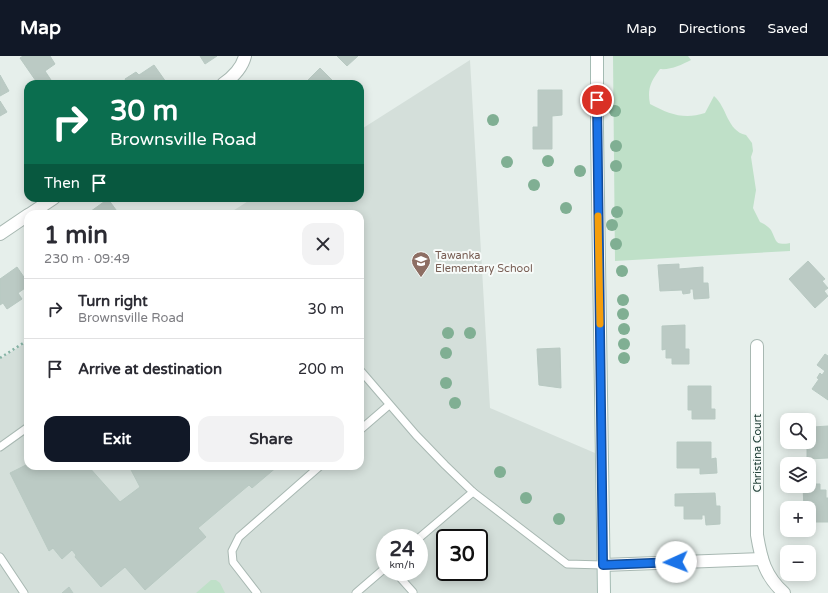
<!DOCTYPE html>
<html lang="en">
<head>
<meta charset="utf-8">
<style>
	body { margin:0; font-family:"Varela Round",sans-serif; background:#f2f2f3; color:#2b2b33; height:100vh; display:flex; flex-direction:column; font-size:15px; white-space:nowrap }
	* { box-sizing:border-box; margin:0 }
	p { font-size:13px; color:#7c7c81 }
	.icon { flex:none; width:22px; height:22px; fill:none; stroke:currentColor; stroke-width:2; stroke-linecap:round; stroke-linejoin:round }
	.map { position:relative; flex:1; overflow:hidden }
	.side { position:absolute; left:24px; top:154px; width:340px; height:260px; display:flex; flex-direction:column; background:#fff; border-radius:12px; box-shadow:0 2px 10px #0003 }
	.side>* { flex:none }
	.banner { position:absolute; left:24px; top:24px; width:340px; height:122px; border-radius:12px; box-shadow:0 2px 10px #0003; background:#0b6e4f; color:#fff; overflow:hidden }
	.fabs { position:absolute; left:780px; top:357px; display:grid; gap:8px }
	.fabs a { display:grid; place-items:center; width:36px; height:36px; border-radius:8px; background:#fff; box-shadow:0 2px 10px #0003; font-size:20px }
	.speed { position:absolute; left:376px; top:473px; display:flex; gap:8px; font-size:20px; font-weight:700; text-align:center }
	.speed>* { display:grid; place-content:center; width:52px; height:52px; border-radius:50%; background:#fff; box-shadow:0 2px 10px #0003; line-height:1 }
	.speed small { font-size:10px; font-weight:400 }
	.speed .limit { border:2px solid #111; border-radius:6px; background:#fff; color:#111 }
	.pin { position:absolute; display:grid; place-items:center; width:34px; height:34px; color:#fff; margin:-17px; border:2px solid #fff; border-radius:50%; box-shadow:0 1px 4px #0007 }
	.me { position:absolute; width:44px; margin:-22px; rotate:268deg; stroke-linejoin:round; filter:drop-shadow(0 0 3px #0008) }
	.turn { display:flex; align-items:center; gap:14px; height:84px; padding:0 20px; font-size:18px }
	.turn .icon { width:52px; height:52px; stroke-width:2.5 }
	.turn b { display:block; font-size:28px; line-height:34px }
	.then { display:flex; align-items:center; height:38px; padding:0 20px; background:#0003; gap:8px; font-size:15px }
	.round { display:grid; place-items:center; flex:none; width:42px; height:42px; border-radius:12px; background:#f2f2f3 }
	.overview { display:flex; align-items:center; justify-content:space-between; height:68px; padding:0 20px }
	h1 { font-size:24px; font-weight:700; line-height:30px }
	.primary-button { display:flex; gap:8px; margin-top:auto; padding:8px 20px }
	.primary-button a { flex:1; height:46px; border-radius:12px; background:#111827; color:#fff; font-size:16px; font-weight:700; line-height:46px; text-align:center }
	.primary-button a+a { background:#f2f2f3; color:#2b2b33 }
	ul { padding:0; list-style:none }
	li { display:flex; align-items:center; gap:12px; height:60px; padding:0 20px; border-top:1px solid #e1e1e2 }
	li div { flex:1 }
	li b { display:block; font-size:15px }
	li em { font-style:normal }
	header { display:flex; align-items:center; gap:24px; box-sizing:border-box; height:56px; padding:0 20px; background:#111827; color:#fff }
	header strong { font-size:19px }
	nav { display:flex; gap:22px; margin-inline-start:auto; font-size:14px }
	.map>svg:first-child { display:block }
	.built { fill:#d4dfda; fill-rule:evenodd }
	.green { fill:#bfe0c8 }
	.building { fill:#bbcac4; stroke:#b8c9c2 }
	.lines { fill:none; stroke-linecap:round; stroke-linejoin:round }
	.lane-casing { stroke:#a8b8b2; stroke-width:9 }
	.street-casing { stroke:#a8b8b2; stroke-width:14 }
	.secondary-casing { stroke:#a4bbb3; stroke-width:14 }
	.path { stroke:#86b3a5; stroke-width:2.5; stroke-dasharray:2 3; stroke-linecap:butt }
	.lane { stroke:#fff; stroke-width:7 }
	.street { stroke:#fff; stroke-width:12 }
	.secondary { stroke:#fff; stroke-width:12 }
	.tree { fill:#80af93 }
	.route-casing { stroke:#114b97; stroke-width:10 }
	.route { stroke:#1a73e8; stroke-width:7 }
	.slow { stroke:#f59e0b; stroke-width:7 }
	.labels { text-anchor:middle; stroke-width:4; stroke-linejoin:round; paint-order:stroke }
	.education-label { font-size:11px; fill:#785e54; stroke:#f7fbf9; text-anchor:start }
	.street-label { font-size:11px; fill:#24423a; stroke:#f7fbf9 }
</style>
</head>
<body>
<header>
<strong>Map</strong>
<nav><a>Map</a><a>Directions</a><a>Saved</a></nav>
</header>
<div class="map">
<svg width="828" height="537" viewBox="0 0 828 537">
	<rect width="100%" height="100%" fill="#e6efeb"/>
	<path class="built" d="M 470,4 L 490,352 L 602,400 L 604,537 L 0,537 L 0,303 L 28,285 L 28,410 L 360,410 L 360,158 L 228,158 L 253,142 L 360,142 L 360,74 ZM 385,482 L 419,482 L 419,516 L 385,516 ZM 445,482 L 479,482 L 479,516 L 445,516 Z"/>
	<g class="green">
		<path d="M 613,0 L 688,0 L 691,4 C 681,9 671,14 660,13 C 651,25 647,33 650,48 C 669,58 684,64 705,57 L 714,40 C 727,51 727,75 746,79 L 752,87 L 753,95 L 751,101 L 756,134 L 753,152 L 760,166 C 764,168 768,170 771,174 C 777,185 774,190 790,187 L 790,195 L 615,205 Z"/>
		<polygon points="211,524 216,524 220,527 225,537 196,537"/>
	</g>
	<g class="building">
		<polygon points="23,0 50,0 55,8 45,15 53,27 45,28 43,25 38,28 20,2"/>
		<polygon points="200,0 217,0 205,8"/>
		<polygon points="337,0 358,0 347,10"/>
		<polygon points="154,9 166,26 163,28 125,28 127,27 125,23 136,16 139,19"/>
		<polygon points="320,12 335,27 334,28 310,28 307,25"/>
		<polygon points="0,19 9,35 0,40"/>
		<polygon points="538,34 562,34 562,59 552,60 552,93 533,93 533,71 538,71"/>
		<polygon points="0,45 7,56 0,60"/>
		<polygon points="108,143 119,158 87,158"/>
		<polygon points="808,205 825,223 822,225 828,232 824,235 828,240 815,252 789,223"/>
		<polygon points="679,208 679,213 703,211 703,227 708,227 709,242 694,243 693,233 690,233 690,237 683,238 682,234 660,235 658,209"/>
		<polygon points="17,211 28,227 28,230 18,237 22,243 7,253 3,247 0,249 0,223"/>
		<polygon points="685,269 685,293 689,293 689,308 672,308 672,302 666,302 666,293 662,294 662,270"/>
		<polygon points="560,292 561,332 539,329 537,293"/>
		<polygon points="825,298 828,300 828,344 812,333 819,323 817,322 820,317 822,319 825,315 817,309"/>
		<polygon points="688,330 711,330 711,353 715,353 715,363 692,363 692,354 688,354"/>
		<polygon points="809,367 813,367 813,371 828,370 828,402 807,403 807,391 805,391 804,386 809,386"/>
		<polygon points="677,386 711,386 711,403 716,402 717,417 700,418 700,412 677,412"/>
		<polygon points="28,408 28,410 88,410 120,446 140,431 129,410 278,410 252,432 249,429 198,472 206,481 145,534 125,511 101,531 75,501 76,499 72,494 62,503 53,492 49,495 10,417"/>
		<polygon points="809,428 820,428 820,434 826,434 826,442 828,442 828,466 809,466 809,452 804,452 803,430 809,430"/>
		<polygon points="715,437 716,450 720,450 720,468 706,469 705,459 702,459 702,463 684,463 684,450 675,450 675,438"/>
		<polygon points="69,531 73,537 62,537"/>
	</g>
	<g class="lines">
		<g class="lane-casing">
			<g id="lane">
				<polyline points="360,314 416,379 445,409 473,436 567,508 603,509"/>
				<polyline points="360,374 389,349"/>
				<polyline points="0,391 28,371"/>
				<polyline points="419,482 473,436"/>
				<polyline points="0,501 24,537"/>
				<polyline points="395,516 413,536"/>
				<polyline points="257,537 233,506 232,495 239,481 320,410"/>
				<polyline points="356,537 385,512"/>
			</g>
		</g>
		<g class="street-casing">
			<g id="street">
				<path d="M 223,28 C 233,21 242,12 245,0"/>
				<polyline points="30,158 54,142"/>
				<polyline points="0,178 28,159"/>
				<path d="M 757,290 L 757,479 C 761,503 765,520 784,537"/>
				<polyline points="603,509 762,503"/>
			</g>
		</g>
		<g class="secondary-casing">
			<polyline id="secondary" points="597,0 597,74 604,537"/>
		</g>
		<polyline class="path" points="0,302 28,284"/>
		<use href="#lane" class="lane"/>
		<use href="#street" class="street"/>
		<use href="#secondary" class="secondary"/>
	</g>
	<g class="tree">
		<circle cx="615" cy="55" r="6"/>
		<circle cx="493" cy="64" r="6"/>
		<circle cx="616" cy="90" r="6"/>
		<circle cx="548" cy="105" r="6"/>
		<circle cx="507" cy="106" r="6"/>
		<circle cx="616" cy="110" r="6"/>
		<circle cx="580" cy="115" r="6"/>
		<circle cx="534" cy="129" r="6"/>
		<circle cx="566" cy="152" r="6"/>
		<circle cx="617" cy="156" r="6"/>
		<circle cx="612" cy="169" r="6"/>
		<circle cx="616" cy="188" r="6"/>
		<circle cx="622" cy="215" r="6"/>
		<circle cx="623" cy="244" r="6"/>
		<circle cx="623" cy="258" r="6"/>
		<circle cx="624" cy="273" r="6"/>
		<circle cx="448" cy="277" r="6"/>
		<circle cx="470" cy="277" r="6"/>
		<circle cx="624" cy="288" r="6"/>
		<circle cx="446" cy="297" r="6"/>
		<circle cx="624" cy="302" r="6"/>
		<circle cx="446" cy="327" r="6"/>
		<circle cx="455" cy="347" r="6"/>
		<circle cx="500" cy="416" r="6"/>
		<circle cx="526" cy="442" r="6"/>
		<circle cx="559" cy="463" r="6"/>
	</g>
	<g class="lines">
		<g class="route-casing">
			<polyline id="route" points="597,44 603,509 676,506"/>
		</g>
		<use href="#route" class="route"/>
		<polyline class="slow" points="598,160 600,268"/>
	</g>
	<defs>
		<g id="school-pin" transform="scale(1)"><path d="M0 17L-7.5 6A9.5 9.5 0 1 1 7.5 6Z" fill="#8d6e63" stroke="#f7fbf9"/><path d="M0-5L7-2L0 1L-7-2ZM-4 1L0 2.5L4 1V4Q0 6-4 4Z" fill="#fff"/></g>
	</defs>
	<g fill-rule="evenodd">
		<use href="#school-pin" x="421" y="205"/>
	</g>
	<g class="labels">
		<g class="education-label">
			<text x="435" y="203">Tawanka<tspan x="435" dy="13">Elementary School</tspan></text>
		</g>
		<g class="street-label">
			<text transform="translate(757 397) rotate(-90)" y="4">Christina Court</text>
		</g>
	</g>
</svg>
<div class="fabs">
<a><svg class="icon" aria-label="search" viewBox="0 0 24 24"><circle cx="10" cy="10" r="6"/><path d="M15 15l6 6"/></svg></a>
<a><svg class="icon" aria-label="layers" viewBox="0 0 24 24"><path d="M12 4l9 5-9 5-9-5zM3 14l9 5 9-5"/></svg></a>
<a>+</a>
<a>−</a>
</div>
<div class="speed"><div>24<small>km/h</small></div><div class="limit">30</div></div>
<div class="pin" style="left:597px;top:44px;background:#d93025"><svg class="icon" aria-label="arrive" viewBox="0 0 24 24"><path d="M6 21V4h12l-3 4 3 4H6"/></svg></div>
<svg class="me" style="left:676px;top:506px" viewBox="-20 -20 40 40"><circle r="19" fill="#fff"/><path d="M0-13L10 11 0 6-10 11z" fill="#1a73e8"/></svg>
<div class="banner">
<div class="turn"><svg class="icon" aria-label="right" viewBox="0 0 24 24"><path d="M7 20v-9h11M14 6l5 5-5 5"/></svg><div><b>30 m</b>Brownsville Road</div></div>
<div class="then">Then<svg class="icon" aria-label="arrive" viewBox="0 0 24 24"><path d="M6 21V4h12l-3 4 3 4H6"/></svg></div>
</div>
<section class="side">
<div class="overview"><div><h1>1 min</h1><p>230 m · 09:49</p></div><a class="round"><svg class="icon" aria-label="close" viewBox="0 0 24 24"><path d="M6 6l12 12M18 6L6 18"/></svg></a></div>
<ul>
<li><svg class="icon" aria-label="right" viewBox="0 0 24 24"><path d="M7 20v-9h11M14 6l5 5-5 5"/></svg><div><b>Turn right</b><p>Brownsville Road</p></div><em>30 m</em></li>
<li><svg class="icon" aria-label="arrive" viewBox="0 0 24 24"><path d="M6 21V4h12l-3 4 3 4H6"/></svg><div><b>Arrive at destination</b></div><em>200 m</em></li>
</ul>
<div class="primary-button"><a>Exit</a><a>Share</a></div>
</section>
</div>
</body>
</html>
